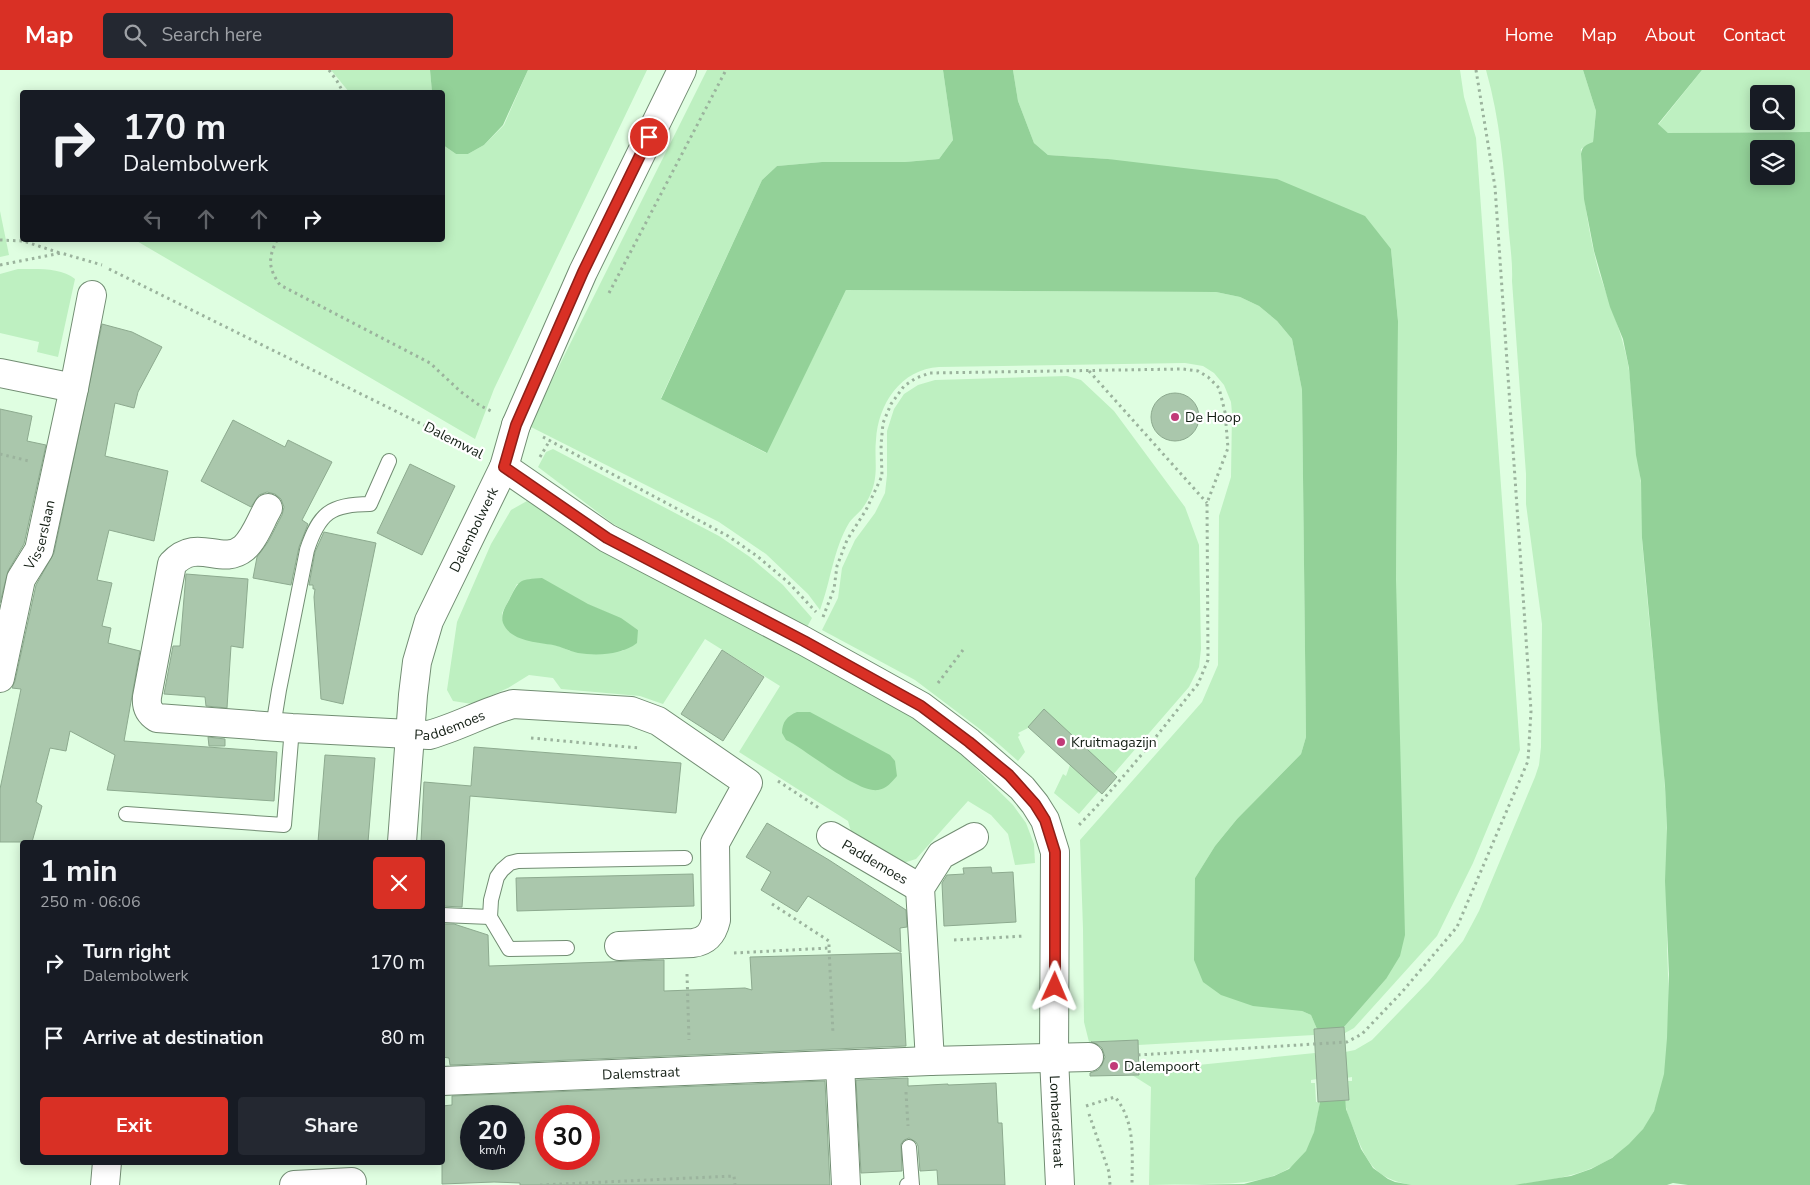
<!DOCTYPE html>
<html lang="en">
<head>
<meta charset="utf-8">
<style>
	body { margin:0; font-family:"Nunito Sans",sans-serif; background:#242831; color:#f1f3f6; height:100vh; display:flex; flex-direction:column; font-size:19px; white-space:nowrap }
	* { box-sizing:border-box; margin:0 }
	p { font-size:16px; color:#9ea1a6 }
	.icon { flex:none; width:28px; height:28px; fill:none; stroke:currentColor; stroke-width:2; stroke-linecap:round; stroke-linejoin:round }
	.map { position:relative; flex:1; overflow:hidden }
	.details { position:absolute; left:20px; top:770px; width:425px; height:325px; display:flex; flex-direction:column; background:#171b24; border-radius:5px; box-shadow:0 2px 12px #0003 }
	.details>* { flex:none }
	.hud { position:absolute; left:20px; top:20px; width:425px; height:152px; border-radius:5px; box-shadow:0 2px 12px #0003; background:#171b24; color:#f1f3f6; overflow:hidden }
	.fabs { position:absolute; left:1750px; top:15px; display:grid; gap:10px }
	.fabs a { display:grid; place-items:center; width:45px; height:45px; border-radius:5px; background:#171b24; box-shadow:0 2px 12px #0003; font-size:25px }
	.speed { position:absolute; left:460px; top:1035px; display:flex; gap:10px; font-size:25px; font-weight:700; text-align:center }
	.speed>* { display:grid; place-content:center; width:65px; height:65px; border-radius:50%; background:#171b24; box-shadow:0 2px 12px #0003; line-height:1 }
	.speed small { font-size:12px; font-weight:400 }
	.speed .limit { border:8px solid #d22; background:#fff; color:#111 }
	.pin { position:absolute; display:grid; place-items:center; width:42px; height:42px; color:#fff; margin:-21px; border:2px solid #fff; border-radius:50%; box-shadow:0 1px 5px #0007 }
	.me { position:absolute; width:55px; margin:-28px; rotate:1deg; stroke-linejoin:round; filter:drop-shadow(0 0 4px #0008) }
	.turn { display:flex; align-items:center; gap:18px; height:105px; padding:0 20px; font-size:22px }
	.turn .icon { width:65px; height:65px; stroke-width:2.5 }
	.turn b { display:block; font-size:35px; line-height:42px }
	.lanes { display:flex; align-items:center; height:48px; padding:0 20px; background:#0003; justify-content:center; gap:25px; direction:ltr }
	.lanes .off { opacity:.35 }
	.round { display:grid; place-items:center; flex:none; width:52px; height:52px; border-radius:5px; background:#242831 }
	.head { display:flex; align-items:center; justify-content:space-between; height:85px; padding:0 20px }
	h1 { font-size:30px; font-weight:700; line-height:38px }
	.primary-button { display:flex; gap:10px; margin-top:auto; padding:10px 20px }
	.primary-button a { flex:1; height:58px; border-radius:5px; background:#d93025; color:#fff; font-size:20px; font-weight:700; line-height:58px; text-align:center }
	.primary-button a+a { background:#242831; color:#f1f3f6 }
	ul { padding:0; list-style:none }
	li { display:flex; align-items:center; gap:15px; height:75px; padding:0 20px }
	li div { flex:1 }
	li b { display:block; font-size:19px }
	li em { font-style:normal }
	header { display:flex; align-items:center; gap:30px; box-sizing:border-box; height:70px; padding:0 25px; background:#d93025; color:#fff }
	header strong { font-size:24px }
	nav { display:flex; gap:28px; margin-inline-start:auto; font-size:18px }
	.search { width:350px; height:45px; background:#242831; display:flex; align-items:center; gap:12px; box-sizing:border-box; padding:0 18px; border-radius:5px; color:#9ea1a6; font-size:19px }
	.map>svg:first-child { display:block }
	.green { fill:#bef0c1; fill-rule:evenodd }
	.water { fill:#93d198; fill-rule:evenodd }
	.building { fill:#aac7ac; stroke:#8daa8f; fill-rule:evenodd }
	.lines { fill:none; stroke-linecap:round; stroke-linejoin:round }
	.service-casing { stroke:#728d73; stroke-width:16 }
	.minor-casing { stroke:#728d73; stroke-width:30 }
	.tertiary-casing { stroke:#728d73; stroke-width:30 }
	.path { stroke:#9bb39d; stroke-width:3; stroke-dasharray:2.5 4; stroke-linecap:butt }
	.service { stroke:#fff; stroke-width:14 }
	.minor { stroke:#fff; stroke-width:28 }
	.tertiary { stroke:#fff; stroke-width:28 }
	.route-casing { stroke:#8d1f18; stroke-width:12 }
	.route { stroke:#d93025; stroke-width:9 }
	.poi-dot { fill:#c13a78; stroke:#fff; stroke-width:2 }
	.labels { text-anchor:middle; stroke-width:4.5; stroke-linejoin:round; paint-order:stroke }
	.poi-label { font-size:14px; fill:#131e14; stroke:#fff; text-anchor:start }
	.street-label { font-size:14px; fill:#131e14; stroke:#fff }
</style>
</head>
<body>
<header>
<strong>Map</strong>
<div class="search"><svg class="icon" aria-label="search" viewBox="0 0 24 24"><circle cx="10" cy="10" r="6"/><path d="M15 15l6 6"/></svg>Search here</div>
<nav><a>Home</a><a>Map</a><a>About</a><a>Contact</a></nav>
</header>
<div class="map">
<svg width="1810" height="1115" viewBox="0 0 1810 1115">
	<rect width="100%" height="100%" fill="#dffee1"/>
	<g class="green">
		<polygon points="331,0 430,0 432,22 349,22"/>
		<polygon points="528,0 647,0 494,319 475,369 135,170 442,170 443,75 456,84 468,84 484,75 504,55"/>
		<path d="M 707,0 L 943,0 L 953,70 L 939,89 L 905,92 L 822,92 L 777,96 L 762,110 L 661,328 L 766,383 L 846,220 L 1216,222 L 1240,227 L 1259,236 L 1277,251 L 1292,269 L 1302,320 L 1306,667 L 1301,684 L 1237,749 L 1215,776 L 1195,808 L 1302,941 L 1311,945 L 1317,959 L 1314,959 L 1314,965 L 1138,975 L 1137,970 L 1089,972 L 1084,952 L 1083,859 L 1080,770 L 1202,632 L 1218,595 L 1219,446 L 1231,407 L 1232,343 L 1231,332 L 1224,315 L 1214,303 L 1203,296 L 1185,293 L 939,297 C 901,299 878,334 876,370 C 874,389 879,403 871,423 C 869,428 865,435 862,439 C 858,444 852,448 849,453 C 833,480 831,511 820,540 L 808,524 L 766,484 L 719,452 L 529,356 Z"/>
		<polygon points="1013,0 1460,0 1464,27 1476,68 1520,680 1473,793 1437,866 1354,958 1345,963 1344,957 1386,909 1396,510 1398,251 1391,179 1108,89 1048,85 1034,73 1018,31"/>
		<path d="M 1486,0 L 1583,0 L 1596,41 L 1593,72 L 1581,79 L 1581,84 C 1583,123 1588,163 1599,202 C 1609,233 1622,262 1628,294 C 1632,316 1632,339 1634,362 C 1636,379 1639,396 1641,413 C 1643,432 1642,451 1642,470 C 1643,481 1644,492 1645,504 C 1651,576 1660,647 1665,719 C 1669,770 1666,822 1667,873 C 1668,924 1676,1008 1648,1052 C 1617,1100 1566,1109 1514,1115 L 1412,1115 C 1375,1109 1367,1093 1354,1060 C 1350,1051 1346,1041 1345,1031 L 1349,1030 L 1348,1011 L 1352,1011 L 1352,1007 L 1346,1008 L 1345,982 L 1355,980 L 1372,970 L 1429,911 L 1463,871 L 1479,841 L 1535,707 L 1539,695 L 1541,677 L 1542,554 L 1526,434 L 1526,404 L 1512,211 C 1513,190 1509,170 1508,149 C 1504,99 1500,49 1486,0 Z"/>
		<path d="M 1702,0 L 1810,0 L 1810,62 L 1668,63 L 1658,55 ZM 1759,24 L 1786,24 L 1786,51 L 1759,51 Z"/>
		<polygon points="0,141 9,185 0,187"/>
		<path d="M 18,199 C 36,199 61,197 75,209 L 58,287 L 37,282 L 39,272 L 0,263 L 0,204 Z"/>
		<polygon points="1067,306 1081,310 1114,341 1185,437 1199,475 1201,579 1199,597 1189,617 1079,744 1054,723 1063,704 1066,706 1070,695 1086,678 1044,640 1028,658 1018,663 1020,665 1018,667 1025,682 1018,691 993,669 915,610 822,560 838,528 842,498 855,470 875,443 885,423 887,405 887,361 894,339 904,324 918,315 935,310"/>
		<polygon points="553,379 719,466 750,487 783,515 812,548 807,557 654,478 612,453 538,397 546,382"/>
		<path d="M 527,431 L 617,489 L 861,616 L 923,653 L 953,676 L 1013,735 L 1026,753 L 1034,774 L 1035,793 L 1015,795 L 1008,764 L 991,745 L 968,731 L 916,789 L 897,795 L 853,769 L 848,751 L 739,682 L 780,616 L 705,569 L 663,634 L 640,626 L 561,619 L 553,608 L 529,605 L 508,618 L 472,634 L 453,631 L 447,620 L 457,552 L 491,474 L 511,440 ZM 517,514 C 562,526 599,534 638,560 L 623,581 L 589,583 L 570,581 L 562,577 L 526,568 L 502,549 L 502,543 Z"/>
		<path d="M 1315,983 L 1317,1009 L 1311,1010 L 1311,1013 L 1315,1013 L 1316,1032 L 1320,1032 C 1317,1048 1315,1066 1307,1080 C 1285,1115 1235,1114 1198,1114 C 1182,1114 1166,1115 1149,1115 L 1151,1017 L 1132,1005 L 1138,1004 L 1139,1001 Z"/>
	</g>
	<g class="water">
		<polygon points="430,0 528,0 503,55 484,75 468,84 456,84 443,75 442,22 432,22"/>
		<polygon points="943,0 1013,0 1018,31 1034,73 1048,85 1108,89 1277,109 1365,146 1391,179 1398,251 1396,510 1405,865 1400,886 1386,909 1344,957 1340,957 1346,1039 1361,1079 1373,1098 1388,1109 1395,1112 1412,1115 1175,1115 1244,1114 1274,1106 1289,1099 1306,1081 1314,1062 1320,1032 1317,959 1311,945 1302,941 1253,936 1221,925 1203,912 1194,890 1195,808 1215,776 1237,749 1301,684 1306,667 1302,320 1292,269 1277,251 1259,236 1240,227 1216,222 846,220 767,383 661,329 762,110 777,96 822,92 905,92 939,89 953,70"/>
		<path d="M 1583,0 L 1702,0 L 1658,54 L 1668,63 L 1810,62 L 1810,1115 L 1688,1115 L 1673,1113 L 1667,1115 L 1514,1115 L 1571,1106 L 1591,1099 L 1612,1088 L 1629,1074 L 1643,1059 L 1654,1041 L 1664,1004 L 1667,968 L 1669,904 L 1665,811 L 1667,758 L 1665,716 L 1642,468 L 1641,411 L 1636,385 L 1629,298 L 1623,269 L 1610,237 L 1594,181 L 1584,129 L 1581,84 C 1582,76 1586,75 1593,72 L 1596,41 ZM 1759,79 L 1786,79 L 1786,106 L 1759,106 Z"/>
		<path d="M 542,508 L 588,534 L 621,548 L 638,560 L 637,573 C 622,585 597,586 578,583 C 569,581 562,577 553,575 C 536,572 510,571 503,553 C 500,544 506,536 510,528 C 520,508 520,510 542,508 Z"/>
		<path d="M 797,642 L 810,642 L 890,685 L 895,691 L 897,706 C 892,712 886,719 878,720 C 857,723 807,680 786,670 L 782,663 C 782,652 787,646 797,642 Z"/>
	</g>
	<g class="building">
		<polygon points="102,254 132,262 162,277 138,322 134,338 115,333 105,386 168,401 154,471 109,460 97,510 112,513 102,556 111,558 108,573 140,581 124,671 277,682 274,731 107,720 115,685 70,661 66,681 50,678 36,732 42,736 32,772 0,772 0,719 21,619 12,618 15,611 36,515 54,483"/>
		<circle cx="1175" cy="347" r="24"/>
		<polygon points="0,339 32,346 27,371 46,375 24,474 8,501 0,533"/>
		<polygon points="233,350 285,377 288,370 332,392 302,450 308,454 299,477 291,515 253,508 257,487 268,472 282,445 284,437 281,429 275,424 267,422 259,425 251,437 201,411"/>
		<polygon points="410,394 455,416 422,485 377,463"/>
		<polygon points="324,462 376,473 343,634 321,629 314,527 315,519 313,519 313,515 309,515 315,482"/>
		<polygon points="186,504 248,509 243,578 231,576 227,638 206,636 205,627 164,624 173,576 180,576"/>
		<polygon points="722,580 764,607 723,671 681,644"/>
		<polygon points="1044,639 1117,707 1102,724 1028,657"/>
		<polygon points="208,667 225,669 225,676 209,676"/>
		<polygon points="474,677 681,693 676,743 470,726 462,837 442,836 442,772 421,772 424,712 471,716"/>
		<polygon points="325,685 375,688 368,772 318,772"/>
		<polygon points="767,753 829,790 906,840 907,857 900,858 901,882 808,826 797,842 761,820 771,802 746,787"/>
		<polygon points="991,797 992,803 1013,802 1016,852 944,856 942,813 947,805 964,804 963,798"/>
		<polygon points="693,804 694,836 517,841 516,808"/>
		<polygon points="442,854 454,854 488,865 489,896 664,890 664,921 745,918 752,920 750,887 901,883 906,976 450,995 449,988 442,987"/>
		<polygon points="1344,957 1349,1030 1318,1032 1314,959"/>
		<polygon points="1138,970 1139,1005 1090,1006 1090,1003 1098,1000 1102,995 1105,987 1102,978 1097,974 1091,972"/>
		<polygon points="908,1008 908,1016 948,1014 948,1015 996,1013 998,1053 1002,1053 1005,1115 938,1115 937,1100 920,1101 918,1076 916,1072 909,1068 904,1070 901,1074 902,1101 861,1103 856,1010"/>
		<path d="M 825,1011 L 830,1115 L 520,1115 L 520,1113 L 494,1112 L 442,1114 L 442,1036 L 452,1035 L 452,1026 ZM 471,1046 L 514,1046 L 514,1089 L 471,1089 ZM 546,1046 L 589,1046 L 589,1089 L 546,1089 Z"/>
	</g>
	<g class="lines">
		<g class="service-casing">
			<g id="service">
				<path d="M 273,657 L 279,620 L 307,480 C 319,443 331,434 370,434 L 389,391"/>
				<polyline points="126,744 284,755 292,658"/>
				<polyline points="442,845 490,847"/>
				<polyline points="567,878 509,879 490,847 491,830 497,807 502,800 510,793 518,791 685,788"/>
				<polyline points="907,1115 912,1115 909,1077"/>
			</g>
		</g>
		<g class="minor-casing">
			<g id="minor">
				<polyline points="0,303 74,318"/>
				<path id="s1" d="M 504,397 L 607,468 L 804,571 L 921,636 L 969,672 L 1022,718 L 1035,734 L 1045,750 L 1055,782 L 1054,988 L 1060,1115"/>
				<path id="s2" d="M 268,438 C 261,450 255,468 244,478 C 221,497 198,466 172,494 L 147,627 C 146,637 149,643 157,648 L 292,658 L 429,665 C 458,657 484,642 513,634 L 631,641 L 658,651 L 748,713 L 715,773 L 716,850 C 713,863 707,871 693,873 L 619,876"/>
				<path id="s3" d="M 0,608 L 21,509 L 39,480 L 74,318 L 92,225"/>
				<path id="s4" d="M 831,766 L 920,818"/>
				<polyline points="974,767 941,785 920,818 930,991 1089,987"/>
				<path id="s5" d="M 402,772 L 413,625 L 417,592 L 429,551 L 504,397 L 516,355"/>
				<polyline points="840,995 846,1115"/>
				<path id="s6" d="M 442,1011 L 930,991"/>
				<polyline points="105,1115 107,1092"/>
				<polyline points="294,1115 352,1112"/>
			</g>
		</g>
		<g class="tertiary-casing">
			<polyline id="tertiary" points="516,355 583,202 682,0"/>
		</g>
		<g class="path">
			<polyline points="329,0 337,11 343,22"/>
			<polyline points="0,170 23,171 60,183"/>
			<path d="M 277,170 C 268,188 268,198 280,215 L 430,293 L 461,322 L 479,335 L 491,341"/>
			<polyline points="0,195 61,183 102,195"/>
			<polyline points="109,199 478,382"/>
			<polyline points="609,223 726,0"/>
			<polyline points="1089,301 1207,433"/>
			<polyline points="543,367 728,466 757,486 789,513 816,542"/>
			<polyline points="0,384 29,391"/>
			<polyline points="540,387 550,370"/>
			<path d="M 823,547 L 834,519 L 837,496 L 847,470 L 866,440 L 882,406 L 881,375 L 883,353 L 891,334 L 904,316 L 916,308 L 930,303 L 1183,299 L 1198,301 L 1208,307 L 1219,318 L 1225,342 L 1228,378 L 1207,433 L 1208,590 L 1198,614 L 1189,625 C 1154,670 1118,715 1078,756"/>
			<polyline points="938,613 963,580"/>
			<polyline points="531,668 639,678"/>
			<polyline points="778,711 819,738"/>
			<polyline points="772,834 829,871 829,878"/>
			<polyline points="954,870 1025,866"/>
			<polyline points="734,883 829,878 833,964"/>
			<polyline points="687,904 689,970"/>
			<polyline points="1138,985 1347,972 1362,964 1402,922 1457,857 1528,691 1531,641 1495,117 1476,0"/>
			<polyline points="906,1022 908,1056"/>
			<path d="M 1086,1036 L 1115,1027 C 1136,1052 1132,1085 1132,1115"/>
			<polyline points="1089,1044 1109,1102 1110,1115"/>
			<polyline points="540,1115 734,1106 735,1115"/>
		</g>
		<use href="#service" class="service"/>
		<use href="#minor" class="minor"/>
		<use href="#tertiary" class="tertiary"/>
	</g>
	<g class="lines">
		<g class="route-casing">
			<polyline id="route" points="649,67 583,202 516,355 504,397 607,468 804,571 921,636 969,672 1009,705 1035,734 1045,750 1055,782 1055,917"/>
		</g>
		<use href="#route" class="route"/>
	</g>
	<g class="poi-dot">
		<circle cx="1175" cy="347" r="5"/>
		<circle cx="1061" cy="672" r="5"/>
		<circle cx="1114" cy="996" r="5"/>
	</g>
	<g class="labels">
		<g class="poi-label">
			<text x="1185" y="352">De Hoop</text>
			<text x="1071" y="677">Kruitmagazijn</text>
			<text x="1124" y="1001">Dalempoort</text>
		</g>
		<g class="street-label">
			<text transform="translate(454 370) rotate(27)" y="5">Dalemwal</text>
			<text dy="5" stroke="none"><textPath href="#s5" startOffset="325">Dalembolwerk</textPath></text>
			<text dy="5" stroke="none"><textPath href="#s3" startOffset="150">Visserslaan</textPath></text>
			<text dy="5" stroke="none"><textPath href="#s2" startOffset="579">Paddemoes</textPath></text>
			<text dy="5" stroke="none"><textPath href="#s4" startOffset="51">Paddemoes</textPath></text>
			<text dy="5" stroke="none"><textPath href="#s6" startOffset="199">Dalemstraat</textPath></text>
			<text dy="5" stroke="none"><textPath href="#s1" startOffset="954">Lombardstraat</textPath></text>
		</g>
	</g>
</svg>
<div class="fabs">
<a><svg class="icon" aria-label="search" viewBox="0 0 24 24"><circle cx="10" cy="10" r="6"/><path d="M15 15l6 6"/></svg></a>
<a><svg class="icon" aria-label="layers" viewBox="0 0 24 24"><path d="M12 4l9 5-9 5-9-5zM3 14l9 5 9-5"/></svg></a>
</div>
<div class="speed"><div>20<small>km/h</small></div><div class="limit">30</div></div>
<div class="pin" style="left:649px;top:67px;background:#d93025"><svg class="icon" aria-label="arrive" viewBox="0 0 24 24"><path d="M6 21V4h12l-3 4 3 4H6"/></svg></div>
<svg class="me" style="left:1055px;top:917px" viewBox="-20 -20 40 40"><path d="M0-17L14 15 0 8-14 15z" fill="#d93025" stroke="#fff" stroke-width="4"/></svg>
<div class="hud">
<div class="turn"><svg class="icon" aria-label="right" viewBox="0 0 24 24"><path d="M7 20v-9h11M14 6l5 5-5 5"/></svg><div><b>170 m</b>Dalembolwerk</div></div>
<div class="lanes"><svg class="icon off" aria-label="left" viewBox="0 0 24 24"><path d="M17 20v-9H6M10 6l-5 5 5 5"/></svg><svg class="icon off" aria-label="ahead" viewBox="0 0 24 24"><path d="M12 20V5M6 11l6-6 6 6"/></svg><svg class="icon off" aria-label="ahead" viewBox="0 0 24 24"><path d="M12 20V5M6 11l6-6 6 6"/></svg><svg class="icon" aria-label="right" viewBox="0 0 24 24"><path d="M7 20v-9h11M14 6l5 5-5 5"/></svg></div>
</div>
<section class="details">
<div class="head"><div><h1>1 min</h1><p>250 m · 06:06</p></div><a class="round" style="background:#d93025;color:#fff"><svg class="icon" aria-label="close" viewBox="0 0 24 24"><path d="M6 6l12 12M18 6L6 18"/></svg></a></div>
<ul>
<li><svg class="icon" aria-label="right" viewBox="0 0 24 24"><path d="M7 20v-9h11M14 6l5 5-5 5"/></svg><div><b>Turn right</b><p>Dalembolwerk</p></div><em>170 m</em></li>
<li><svg class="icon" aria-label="arrive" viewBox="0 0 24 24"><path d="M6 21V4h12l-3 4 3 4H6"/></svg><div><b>Arrive at destination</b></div><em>80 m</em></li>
</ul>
<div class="primary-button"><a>Exit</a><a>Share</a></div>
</section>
</div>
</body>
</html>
